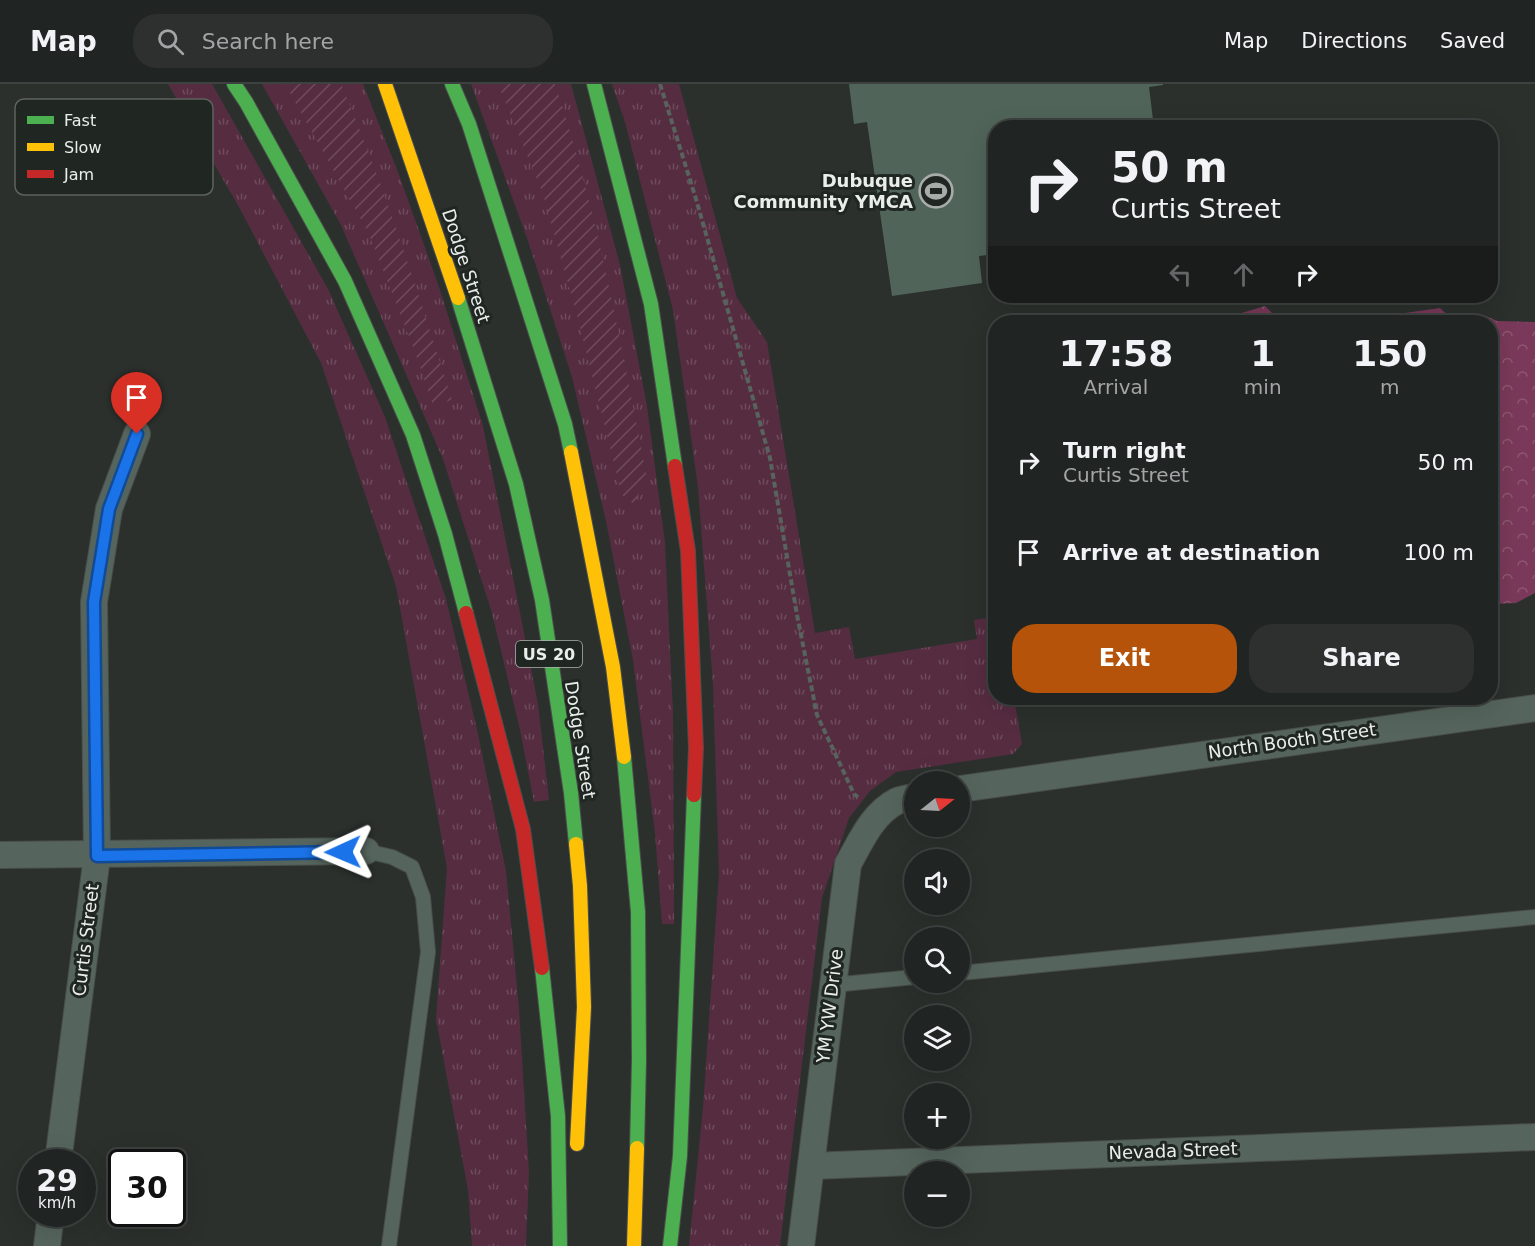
<!DOCTYPE html>
<html lang="en">
<head>
<meta charset="utf-8">
<style>
	body { margin:0; font-family:"DejaVu Sans",sans-serif; background:#2d302f; color:#f1f3f6; height:100vh; display:flex; flex-direction:column; font-size:22px; white-space:nowrap }
	* { box-sizing:border-box; margin:0 }
	p { font-size:20px; color:#a2a4a5 }
	.icon { flex:none; width:33px; height:33px; fill:none; stroke:currentColor; stroke-width:2; stroke-linecap:round; stroke-linejoin:round }
	.map { position:relative; flex:1; overflow:hidden }
	.details { position:absolute; left:988px; top:231px; width:510px; height:390px; display:flex; flex-direction:column; background:#202422; border-radius:24px; box-shadow:0 6px 24px #0002,0 0 0 2px #3d4140 }
	.details>* { flex:none }
	.hud { position:absolute; left:988px; top:36px; width:510px; height:183px; border-radius:24px; box-shadow:0 6px 24px #0002,0 0 0 2px #3d4140; background:#202422; color:#f1f3f6; overflow:hidden }
	.needle { width:39px; rotate:72deg }
	.fabs { position:absolute; left:904px; top:687px; display:grid; gap:12px }
	.fabs a { display:grid; place-items:center; width:66px; height:66px; border-radius:50%; background:#202422; box-shadow:0 6px 24px #0002,0 0 0 2px #3d4140; font-size:30px }
	.speed { position:absolute; left:18px; top:1065px; display:flex; gap:12px; font-size:30px; font-weight:700; text-align:center }
	.speed>* { display:grid; place-content:center; width:78px; height:78px; border-radius:50%; background:#202422; box-shadow:0 6px 24px #0002,0 0 0 2px #3d4140; line-height:1 }
	.speed small { font-size:15px; font-weight:400 }
	.speed .limit { border:3px solid #111; border-radius:9px; background:#fff; color:#111 }
	.pin { position:absolute; display:grid; place-items:center; width:51px; height:51px; color:#fff; margin:-62px -26px; border-radius:50% 50% 50% 0; rotate:-45deg; box-shadow:0 0 6px #0007 }
	.pin .icon { rotate:45deg }
	.me { position:absolute; width:66px; margin:-33px; rotate:269deg; stroke-linejoin:round; filter:drop-shadow(0 0 4px #0008) }
	.turn { display:flex; align-items:center; gap:21px; height:126px; padding:0 24px; font-size:27px }
	.turn .icon { width:78px; height:78px; stroke-width:2.5 }
	.turn b { display:block; font-size:42px; line-height:51px }
	.lanes { display:flex; align-items:center; height:57px; padding:0 24px; background:#0003; justify-content:center; gap:30px; direction:ltr }
	.lanes .off { opacity:.35 }
	.eta { display:flex; justify-content:space-evenly; align-items:center; height:102px; text-align:center }
	.eta b { font-size:36px; font-weight:800; line-height:42px }
	.action { display:flex; gap:12px; margin-top:auto; padding:12px 24px }
	.action a { flex:1; height:69px; border-radius:24px; background:#b45309; color:#fff; font-size:24px; font-weight:800; line-height:69px; text-align:center }
	.action a+a { background:#2d302f; color:#f1f3f6 }
	ul { padding:0; list-style:none }
	li { display:flex; align-items:center; gap:18px; height:90px; padding:0 24px }
	li div { flex:1 }
	li b { display:block; font-size:22px }
	li em { font-style:normal }
	header { display:flex; align-items:center; gap:36px; box-sizing:border-box; height:84px; padding:0 30px; background:#202422; border-bottom:2px solid #3d4140 }
	header strong { font-size:28px }
	nav { display:flex; gap:33px; margin-inline-start:auto; font-size:21px }
	.search { width:420px; height:54px; background:#2d302f; display:flex; align-items:center; gap:15px; box-sizing:border-box; padding:0 21px; border-radius:24px; color:#a2a4a5; font-size:22px }
	.map>svg:first-child { display:block }
	.grass { fill:url(#grass-tufts) }
	.forest { fill:url(#forest-crowns) }
	.garden { fill:url(#garden-furrows) }
	.building { fill:#50645a }
	.lines { fill:none; stroke-linecap:round; stroke-linejoin:round }
	.lane-casing { stroke:#4a4e4b; stroke-width:16 }
	.street-casing { stroke:#4a4e4b; stroke-width:28 }
	.fast-casing { stroke:#4a4e4b; stroke-width:16 }
	.slow-casing { stroke:#4a4e4b; stroke-width:16 }
	.jam-casing { stroke:#4a4e4b; stroke-width:16 }
	.path { stroke:#57635d; stroke-width:4; stroke-dasharray:6 3; stroke-linecap:butt }
	.lane { stroke:#55655d; stroke-width:14 }
	.street { stroke:#55655d; stroke-width:26 }
	.fast { stroke:#4caf50; stroke-width:14 }
	.slow { stroke:#ffc107; stroke-width:14 }
	.jam { stroke:#c62828; stroke-width:14 }
	.route-casing { stroke:#114b97; stroke-width:15 }
	.route { stroke:#1a73e8; stroke-width:10 }
	.labels { text-anchor:middle; stroke-width:6; stroke-linejoin:round; paint-order:stroke }
	.shield { fill:#202723; stroke:#adb2af; stroke-width:1.5 }
	.shield-label { font-size:16px; font-weight:bold; fill:#eaeeeb }
	.poi-label { font-size:18px; font-weight:bold; fill:#eaeeeb; stroke:#202723; text-anchor:end }
	.street-label { font-size:18px; fill:#eaeeeb; stroke:#202723 }
	.key { fill:#202723; stroke:#5d635f; stroke-width:1.5 }
	.key-label { font-size:16px; fill:#eaeeeb }
</style>
</head>
<body>
<header>
<strong>Map</strong>
<div class="search"><svg class="icon" aria-label="search" viewBox="0 0 24 24"><circle cx="10" cy="10" r="6"/><path d="M15 15l6 6"/></svg>Search here</div>
<nav><a>Map</a><a>Directions</a><a>Saved</a></nav>
</header>
<div class="map">
<svg width="1535" height="1162" viewBox="0 0 1535 1162">
	<defs>
		<pattern id="grass-tufts" width="24" height="20" patternUnits="userSpaceOnUse" patternTransform="scale(1.5)"><rect width="24" height="20" fill="#562c41"/><path d="M3 7l-1-3M5 7V3M7 7l1-3M15 17l-1-3M17 17v-4M19 17l1-3" fill="none" stroke="#6e4b5d"/></pattern>
		<pattern id="forest-crowns" width="20" height="18" patternUnits="userSpaceOnUse" patternTransform="scale(1.5)"><rect width="20" height="18" fill="#7a395a"/><path d="M2 6a3 3 0 1 1 6 0M12 15a3 3 0 1 1 6 0" fill="none" stroke="#8d5672"/></pattern>
		<pattern id="garden-furrows" width="10" height="10" patternUnits="userSpaceOnUse" patternTransform="scale(1.5)"><rect width="10" height="10" fill="#562c41"/><path d="M-1 1l2-2M0 10L10 0M9 11l2-2" fill="none" stroke="#6e4b5d"/></pattern>
	</defs>
	<rect width="100%" height="100%" fill="#2b302d"/>
	<g class="grass">
		<polygon points="168,0 212,0 328,205 385,333 446,515 478,650 506,787 519,925 529,1088 526,1162 472,1162 468,1106 436,935 447,784 396,502 321,279 239,123"/>
		<polygon points="262,0 363,0 398,88 439,203 483,342 538,620 549,716 534,718 520,646 492,529 443,375 341,141"/>
		<polygon points="471,0 571,0 620,181 647,322 665,459 673,630 674,840 662,840 655,749 633,576 606,437 572,293 527,154"/>
		<polygon points="612,0 679,0 737,214 767,258 815,549 849,543 855,575 977,555 974,536 993,533 996,536 996,614 1014,614 1022,660 1013,670 896,688 870,707 849,734 822,814 780,1162 689,1162 703,1024 719,789 713,601 698,403 673,226 625,38"/>
	</g>
	<g class="forest">
		<polygon points="1265,222 1281,238 1234,238 1235,231"/>
		<polygon points="1440,224 1455,238 1404,238 1405,229"/>
		<polygon points="1486,232 1497,237 1535,238 1535,509 1516,519 1491,520 1491,238 1475,238"/>
	</g>
	<g class="garden">
		<path d="M 285,0 L 341,0 C 385,103 418,209 452,316 L 433,321 L 414,265 L 368,148 Z"/>
		<path d="M 498,0 L 555,0 C 598,128 621,262 647,394 L 634,420 L 622,411 L 578,235 L 543,110 Z"/>
	</g>
	<polygon class="building" points="849,0 1163,0 1163,1 1149,3 1154,44 996,44 996,170 979,172 982,199 892,212 867,38 854,40"/>
	<g class="lines">
		<g class="lane-casing">
			<g id="lane">
				<polyline points="366,767 392,773 412,783 423,813 428,868 389,1162"/>
				<polyline points="960,889 1535,833"/>
				<polyline points="832,901 915,893"/>
			</g>
		</g>
		<g class="street-casing">
			<g id="street">
				<polyline points="960,705 1535,624"/>
				<polyline points="0,771 366,767"/>
				<polyline points="58,1078 97,772 94,518 109,425 137,350"/>
				<polyline points="811,1082 1535,1053"/>
				<polyline points="47,1162 51,1130"/>
				<path d="M 801,1162 L 848,780 C 861,757 872,730 897,717 C 902,715 909,714 915,713"/>
			</g>
		</g>
		<g class="fast-casing">
			<g id="fast">
				<polyline points="234,0 246,18 345,197 413,351 445,450 466,529"/>
				<polyline points="452,0 469,40 565,340 571,368"/>
				<polyline points="594,0 651,220 675,382"/>
				<polyline points="458,214 516,400 542,516 571,709 576,760"/>
				<polyline points="624,673 638,828 639,976 637,1064"/>
				<polyline points="542,884 558,1032 560,1162"/>
				<polyline points="670,1162 680,1072 694,711"/>
			</g>
		</g>
		<g class="slow-casing">
			<g id="slow">
				<polyline points="385,0 458,214"/>
				<polyline points="571,368 613,583 624,673"/>
				<polyline points="576,760 580,802 584,923 577,1060"/>
				<polyline points="634,1162 637,1064"/>
			</g>
		</g>
		<g class="jam-casing">
			<g id="jam">
				<polyline points="675,382 688,467 696,664 694,711"/>
				<polyline points="466,529 523,745 542,884"/>
			</g>
		</g>
		<polyline class="path" points="660,0 696,115 770,374 797,531 817,631 854,710 858,713"/>
		<use href="#lane" class="lane"/>
		<use href="#street" class="street"/>
		<use href="#fast" class="fast"/>
		<use href="#slow" class="slow"/>
		<use href="#jam" class="jam"/>
	</g>
	<g class="lines">
		<g class="route-casing">
			<polyline id="route" points="137,350 109,425 94,518 97,772 343,768"/>
		</g>
		<use href="#route" class="route"/>
	</g>
	<defs>
		<g id="stadium-ring" transform="scale(1.725)"><circle r="9.5" fill="#202723" stroke="#a7aca8" stroke-width="1.5"/><path d="M0-5a6.5 5 0 1 0 0 10a6.5 5 0 1 0 0-10ZM-3.5-1.8h7v3.6h-7Z" fill="#a7aca8"/></g>
	</defs>
	<g fill-rule="evenodd">
		<use href="#stadium-ring" x="936" y="107"/>
	</g>
	<g class="labels">
		<rect class="shield" x="516" y="557" width="66" height="26" rx="4.5"/>
		<g class="shield-label">
			<text x="549" y="576">US 20</text>
		</g>
		<g class="poi-label">
			<text x="913" y="103">Dubuque<tspan x="913" dy="21">Community YMCA</tspan></text>
		</g>
		<g class="street-label">
			<text transform="translate(466 182) rotate(72)" y="6">Dodge Street</text>
			<text transform="translate(580 656) rotate(81)" y="6">Dodge Street</text>
			<text transform="translate(1292 657) rotate(-8)" y="6">North Booth Street</text>
			<text transform="translate(86 856) rotate(-83)" y="6">Curtis Street</text>
			<text transform="translate(830 922) rotate(-83)" y="6">YM YW Drive</text>
			<text transform="translate(1173 1067) rotate(-2)" y="6">Nevada Street</text>
		</g>
	</g>
	<rect x="15" y="15" width="198" height="96" rx="9" class="key"/>
	<rect x="27" y="32" width="27" height="8" fill="#4caf50"/>
	<rect x="27" y="59" width="27" height="8" fill="#ffc107"/>
	<rect x="27" y="86" width="27" height="8" fill="#c62828"/>
	<g class="key-label">
		<text x="64" y="42">Fast</text>
		<text x="64" y="69">Slow</text>
		<text x="64" y="96">Jam</text>
	</g>
</svg>
<div class="fabs">
<a><svg class="needle" viewBox="-14 -14 28 28"><path d="M0-13l5 13h-10z" fill="#e53935"/><path d="M0 13l5-13h-10z" fill="#a2a4a5"/></svg></a>
<a><svg class="icon" aria-label="sound" viewBox="0 0 24 24"><path d="M4 9h4l5-4v14l-5-4H4zM17 9q2 3 0 6"/></svg></a>
<a><svg class="icon" aria-label="search" viewBox="0 0 24 24"><circle cx="10" cy="10" r="6"/><path d="M15 15l6 6"/></svg></a>
<a><svg class="icon" aria-label="layers" viewBox="0 0 24 24"><path d="M12 4l9 5-9 5-9-5zM3 14l9 5 9-5"/></svg></a>
<a>+</a>
<a>−</a>
</div>
<div class="speed"><div>29<small>km/h</small></div><div class="limit">30</div></div>
<div class="pin" style="left:137px;top:350px;background:#d93025"><svg class="icon" aria-label="arrive" viewBox="0 0 24 24"><path d="M6 21V4h12l-3 4 3 4H6"/></svg></div>
<svg class="me" style="left:343px;top:768px" viewBox="-20 -20 40 40"><path d="M0-17L14 15 0 8-14 15z" fill="#1a73e8" stroke="#fff" stroke-width="4"/></svg>
<div class="hud">
<div class="turn"><svg class="icon" aria-label="right" viewBox="0 0 24 24"><path d="M7 20v-9h11M14 6l5 5-5 5"/></svg><div><b>50 m</b>Curtis Street</div></div>
<div class="lanes"><svg class="icon off" aria-label="left" viewBox="0 0 24 24"><path d="M17 20v-9H6M10 6l-5 5 5 5"/></svg><svg class="icon off" aria-label="ahead" viewBox="0 0 24 24"><path d="M12 20V5M6 11l6-6 6 6"/></svg><svg class="icon" aria-label="right" viewBox="0 0 24 24"><path d="M7 20v-9h11M14 6l5 5-5 5"/></svg></div>
</div>
<section class="details">
<div class="eta">
<div><b>17:58</b><p>Arrival</p></div>
<div><b>1</b><p>min</p></div>
<div><b>150</b><p>m</p></div>
</div>
<ul>
<li><svg class="icon" aria-label="right" viewBox="0 0 24 24"><path d="M7 20v-9h11M14 6l5 5-5 5"/></svg><div><b>Turn right</b><p>Curtis Street</p></div><em>50 m</em></li>
<li><svg class="icon" aria-label="arrive" viewBox="0 0 24 24"><path d="M6 21V4h12l-3 4 3 4H6"/></svg><div><b>Arrive at destination</b></div><em>100 m</em></li>
</ul>
<div class="action"><a>Exit</a><a>Share</a></div>
</section>
</div>
</body>
</html>
